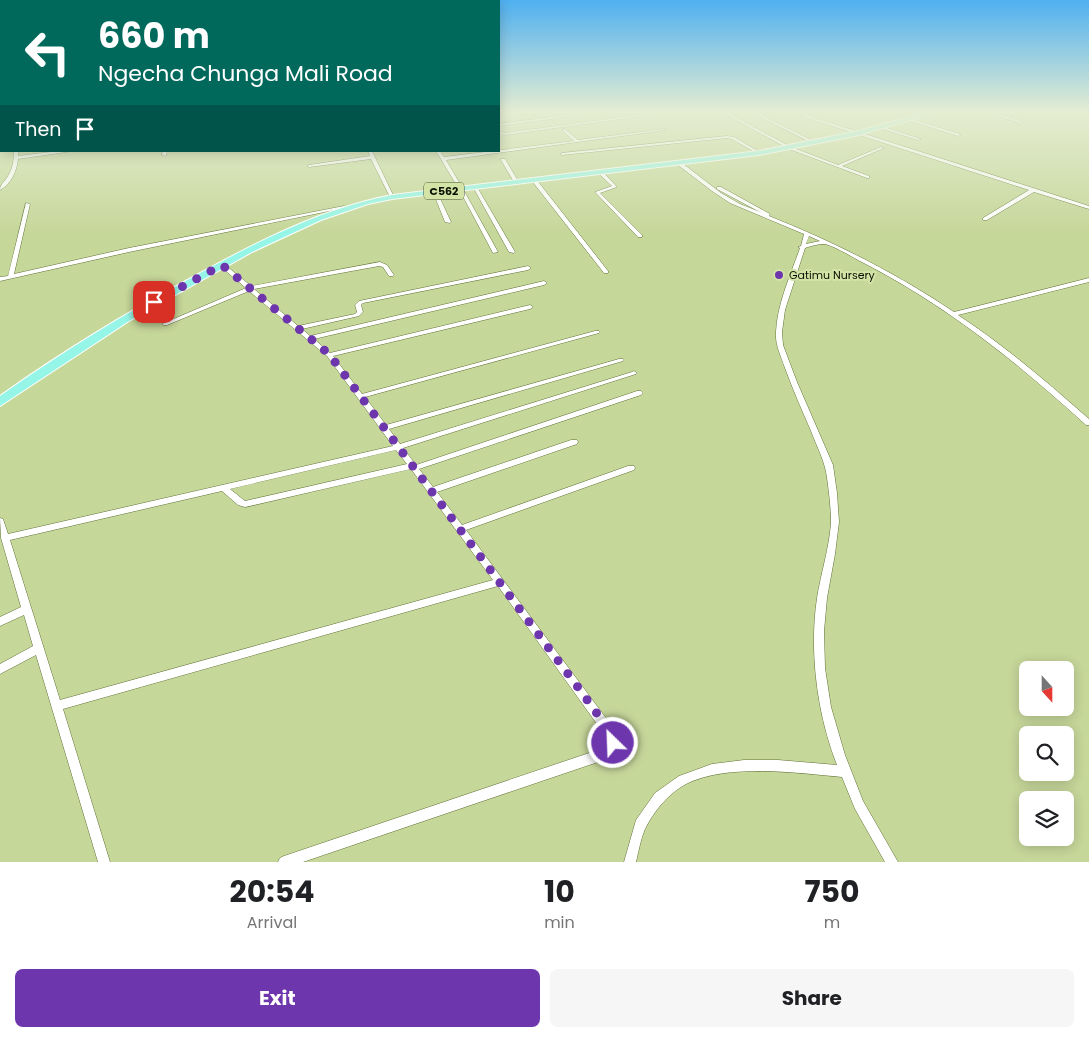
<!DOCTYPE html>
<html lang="en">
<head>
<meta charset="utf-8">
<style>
	body { margin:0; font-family:Poppins,sans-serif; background:#f6f6f6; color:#202124; height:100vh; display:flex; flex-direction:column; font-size:19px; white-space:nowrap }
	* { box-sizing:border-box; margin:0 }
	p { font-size:16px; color:#757577 }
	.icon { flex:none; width:28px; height:28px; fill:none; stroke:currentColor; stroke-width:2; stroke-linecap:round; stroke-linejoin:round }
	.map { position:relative; height:862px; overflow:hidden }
	.side { display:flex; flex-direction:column; background:#fff; flex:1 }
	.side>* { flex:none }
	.hud { position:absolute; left:0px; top:0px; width:500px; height:152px; box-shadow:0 2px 12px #0003; background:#00695c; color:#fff; overflow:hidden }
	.needle { width:32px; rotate:159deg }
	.fabs { position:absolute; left:1019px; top:661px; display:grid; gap:10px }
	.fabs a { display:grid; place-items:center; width:55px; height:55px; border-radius:8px; background:#fff; box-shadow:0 2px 12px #0003; font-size:25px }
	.pin { position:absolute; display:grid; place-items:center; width:42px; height:42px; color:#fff; margin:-21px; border-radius:10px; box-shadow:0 2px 8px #0006 }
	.me { position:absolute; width:55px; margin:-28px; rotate:336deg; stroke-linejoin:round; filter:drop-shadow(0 0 4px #0008) }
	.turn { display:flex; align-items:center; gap:18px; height:105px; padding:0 15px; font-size:22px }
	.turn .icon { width:65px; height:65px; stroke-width:2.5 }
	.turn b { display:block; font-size:35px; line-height:42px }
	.then { display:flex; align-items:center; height:48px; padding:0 15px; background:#0003; gap:10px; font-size:19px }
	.eta { display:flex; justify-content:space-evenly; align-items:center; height:85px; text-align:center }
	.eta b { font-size:30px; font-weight:700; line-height:35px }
	.cta { display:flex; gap:10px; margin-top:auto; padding:10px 15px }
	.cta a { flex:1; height:58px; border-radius:8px; background:#6e36ad; color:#fff; font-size:20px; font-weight:700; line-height:58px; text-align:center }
	.cta a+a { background:#f6f6f6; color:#202124 }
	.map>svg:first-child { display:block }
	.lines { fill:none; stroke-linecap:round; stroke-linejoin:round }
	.minor-casing { stroke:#627138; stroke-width:1 }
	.primary-casing { stroke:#fff; stroke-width:2 }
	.minor { fill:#fff; fill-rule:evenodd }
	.primary { fill:#95f5e6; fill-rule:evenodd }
	.route { stroke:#6e36ad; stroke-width:9; stroke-dasharray:0 16.2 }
	.poi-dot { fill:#6e36ad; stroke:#d3e4a7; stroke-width:2 }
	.labels { text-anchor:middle; stroke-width:4; stroke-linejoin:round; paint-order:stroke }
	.shield { fill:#d3e4a7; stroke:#464f32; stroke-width:1 }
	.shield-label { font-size:11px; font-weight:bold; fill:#0a0f00 }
	.far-poi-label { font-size:11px; fill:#0a0f00; stroke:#d3e4a7; text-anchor:start }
</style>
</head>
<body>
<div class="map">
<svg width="1089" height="862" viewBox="0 0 1089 862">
	<rect width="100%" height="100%" fill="#c6d79a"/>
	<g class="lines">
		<g class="minor-casing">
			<g id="minor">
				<polygon points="522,112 534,112 499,117 499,115"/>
				<polygon points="592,112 603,112 499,126 499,124"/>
				<polygon points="661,112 672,112 504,135 499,133 499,131 504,133"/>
				<polygon points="721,112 726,112 791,147 838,165 881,147 884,148 842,166 869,176 869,178 867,178 789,149"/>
				<polygon points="750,112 755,112 817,143 814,144"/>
				<polygon points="799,112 804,112 809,116 1089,206 1089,209 1034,192 987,220 983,220 983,218 1029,190 807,118"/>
				<polygon points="986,112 992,112 1023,122 1020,123"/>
				<polygon points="908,118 960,134 961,135 958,136 907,120"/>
				<polygon points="879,126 881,126 921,139 918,140 879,128"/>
				<polygon points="563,129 565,129 578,140 664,129 666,130 446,160 463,189 498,252 493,253 459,189 436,151 440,151 444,157 574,141 563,131"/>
				<polygon points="727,136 734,137 761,153 758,154 732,139 727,138 562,155 560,154 562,153"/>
				<path d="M 14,151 L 18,151 L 18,156 L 59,151 L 73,151 L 18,159 C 17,171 11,184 0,190 C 0,184 5,182 8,176 C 13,168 14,160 14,151 Z"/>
				<polygon points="163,151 167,151 166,156 162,155"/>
				<polygon points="368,151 372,151 394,197 394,198 390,197 371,159 309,167 307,166 309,165 370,156"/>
				<polygon points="501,159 505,159 518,181 518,182 514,182 501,160"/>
				<path d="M 678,163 L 682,163 L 721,193 L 740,204 L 760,212 L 717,189 L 717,187 L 721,187 L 770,214 L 769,216 C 834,242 896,273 954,312 L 1089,278 L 1089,282 L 958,315 C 1005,346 1047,382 1089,419 L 1089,425 L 1086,425 C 1016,361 943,303 858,260 C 851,256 830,244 824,244 C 818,244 811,246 805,248 L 785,310 L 782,332 L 783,345 L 797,382 L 833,465 L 837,493 L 839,522 L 835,554 L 827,598 L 824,631 L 825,668 L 831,707 L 845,755 L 863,801 L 898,862 L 885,862 L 855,809 L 842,777 C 797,773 728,763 686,784 C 669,793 656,809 647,825 C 641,836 639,850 636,862 L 624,862 L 636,820 L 655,793 L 679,776 L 712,764 L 744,760 L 778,760 L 837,765 C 817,714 809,652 817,598 C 821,573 829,549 831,523 C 831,508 829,492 827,478 C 825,461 817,447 811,431 C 802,410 793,390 785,368 C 781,356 775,345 776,332 C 777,304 791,274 800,248 L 798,247 L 801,246 L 804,234 L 730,203 L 712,191 L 678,165 ZM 809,236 L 820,241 L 806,244 Z"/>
				<polygon points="599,172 603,172 617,187 600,193 642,235 642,237 638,237 595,192 612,186 599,174"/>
				<polygon points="532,179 536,179 608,271 608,273 604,273 532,181"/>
				<polygon points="473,186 477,187 515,252 514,253 509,252 473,187"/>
				<polygon points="433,191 437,192 451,222 450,223 445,222 433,192"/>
				<polygon points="26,203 30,204 14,274 129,248 344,206 346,207 344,208 129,252 0,281 0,277 8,276"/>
				<path d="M 380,262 L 387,265 L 394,275 L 393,276 L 389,276 L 383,267 L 379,266 L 254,289 L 298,326 L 355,314 L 357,312 L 355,305 L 359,301 L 528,266 L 531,268 L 528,270 L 363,303 L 361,305 L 363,312 L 359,316 L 302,329 L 310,336 L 544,281 L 547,283 L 544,285 L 314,339 L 330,353 L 530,305 L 533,307 L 530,309 L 333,356 L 362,394 L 595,331 L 599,331 L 600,332 L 599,333 L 365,397 L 386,425 L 619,359 L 623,359 L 624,360 L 623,361 L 389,429 L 400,444 L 632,372 L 634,371 L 637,373 L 636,374 L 403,448 L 416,465 L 637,391 L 641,391 L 643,393 L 641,395 L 419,469 L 433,487 L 571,440 L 577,440 L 578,442 L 577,444 L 437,492 L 462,525 L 628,466 L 634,466 L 635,468 L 634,470 L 466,530 L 617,733 C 622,747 609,757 598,762 L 303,862 L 278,862 L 280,858 L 284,856 L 595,751 L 605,744 L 607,738 L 498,586 L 63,709 L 110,862 L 98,862 L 36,655 L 0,674 L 0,664 L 33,646 L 24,615 L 0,626 L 0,617 L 21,607 L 1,538 L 0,518 L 3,519 L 8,534 L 393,446 L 327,356 L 249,291 L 167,325 L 163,325 L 162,324 L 246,288 L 220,266 L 220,264 L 224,264 L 251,286 ZM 396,450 L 407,464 L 245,501 L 230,489 ZM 411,469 L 493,580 L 60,700 L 10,540 L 222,491 L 238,505 L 245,507 Z"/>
			</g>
		</g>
		<g class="primary-casing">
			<path id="primary" d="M 927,112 L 937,112 L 859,135 L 759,155 L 392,199 L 368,204 L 321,220 L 252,252 L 129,321 L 0,406 L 0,396 C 62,352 126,313 193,277 C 257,242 320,209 392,195 L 759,151 L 858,131 Z"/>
		</g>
		<use href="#minor" class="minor"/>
		<use href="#primary" class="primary"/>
	</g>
	<linearGradient id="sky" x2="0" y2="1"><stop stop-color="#4fb0f0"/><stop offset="0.48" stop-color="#e5edd2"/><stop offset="1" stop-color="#e5edd2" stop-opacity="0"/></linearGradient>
	<rect width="1089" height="233" fill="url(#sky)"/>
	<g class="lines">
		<polyline class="route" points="154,302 222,265 329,354 583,694 613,736 613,743"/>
	</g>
	<circle class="poi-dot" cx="779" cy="275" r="5"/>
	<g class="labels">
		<rect class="shield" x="424" y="182.5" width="40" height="17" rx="4"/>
		<g class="shield-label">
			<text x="444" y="195">C562</text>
		</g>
		<g class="far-poi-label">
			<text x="789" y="279">Gatimu Nursery</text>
		</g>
	</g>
</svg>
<div class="fabs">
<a><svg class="needle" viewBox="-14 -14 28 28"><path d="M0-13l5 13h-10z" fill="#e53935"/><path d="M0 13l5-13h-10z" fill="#757577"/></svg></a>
<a><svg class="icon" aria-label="search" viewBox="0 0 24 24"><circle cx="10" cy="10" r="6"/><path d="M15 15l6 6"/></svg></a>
<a><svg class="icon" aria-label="layers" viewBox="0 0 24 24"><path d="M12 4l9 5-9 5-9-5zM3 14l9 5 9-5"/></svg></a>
</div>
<div class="pin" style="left:154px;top:302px;background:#d93025"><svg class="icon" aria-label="arrive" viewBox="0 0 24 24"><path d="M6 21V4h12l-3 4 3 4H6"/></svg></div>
<svg class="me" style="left:613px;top:743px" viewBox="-20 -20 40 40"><circle r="17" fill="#6e36ad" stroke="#fff" stroke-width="3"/><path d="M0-11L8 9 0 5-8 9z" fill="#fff"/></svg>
<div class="hud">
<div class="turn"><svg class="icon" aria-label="left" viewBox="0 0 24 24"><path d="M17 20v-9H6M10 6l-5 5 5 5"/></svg><div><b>660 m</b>Ngecha Chunga Mali Road</div></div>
<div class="then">Then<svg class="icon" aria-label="arrive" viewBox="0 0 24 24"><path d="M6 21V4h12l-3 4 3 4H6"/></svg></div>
</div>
</div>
<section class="side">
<div class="eta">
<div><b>20:54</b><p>Arrival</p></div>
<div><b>10</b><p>min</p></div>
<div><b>750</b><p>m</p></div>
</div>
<div class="cta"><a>Exit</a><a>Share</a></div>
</section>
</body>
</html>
